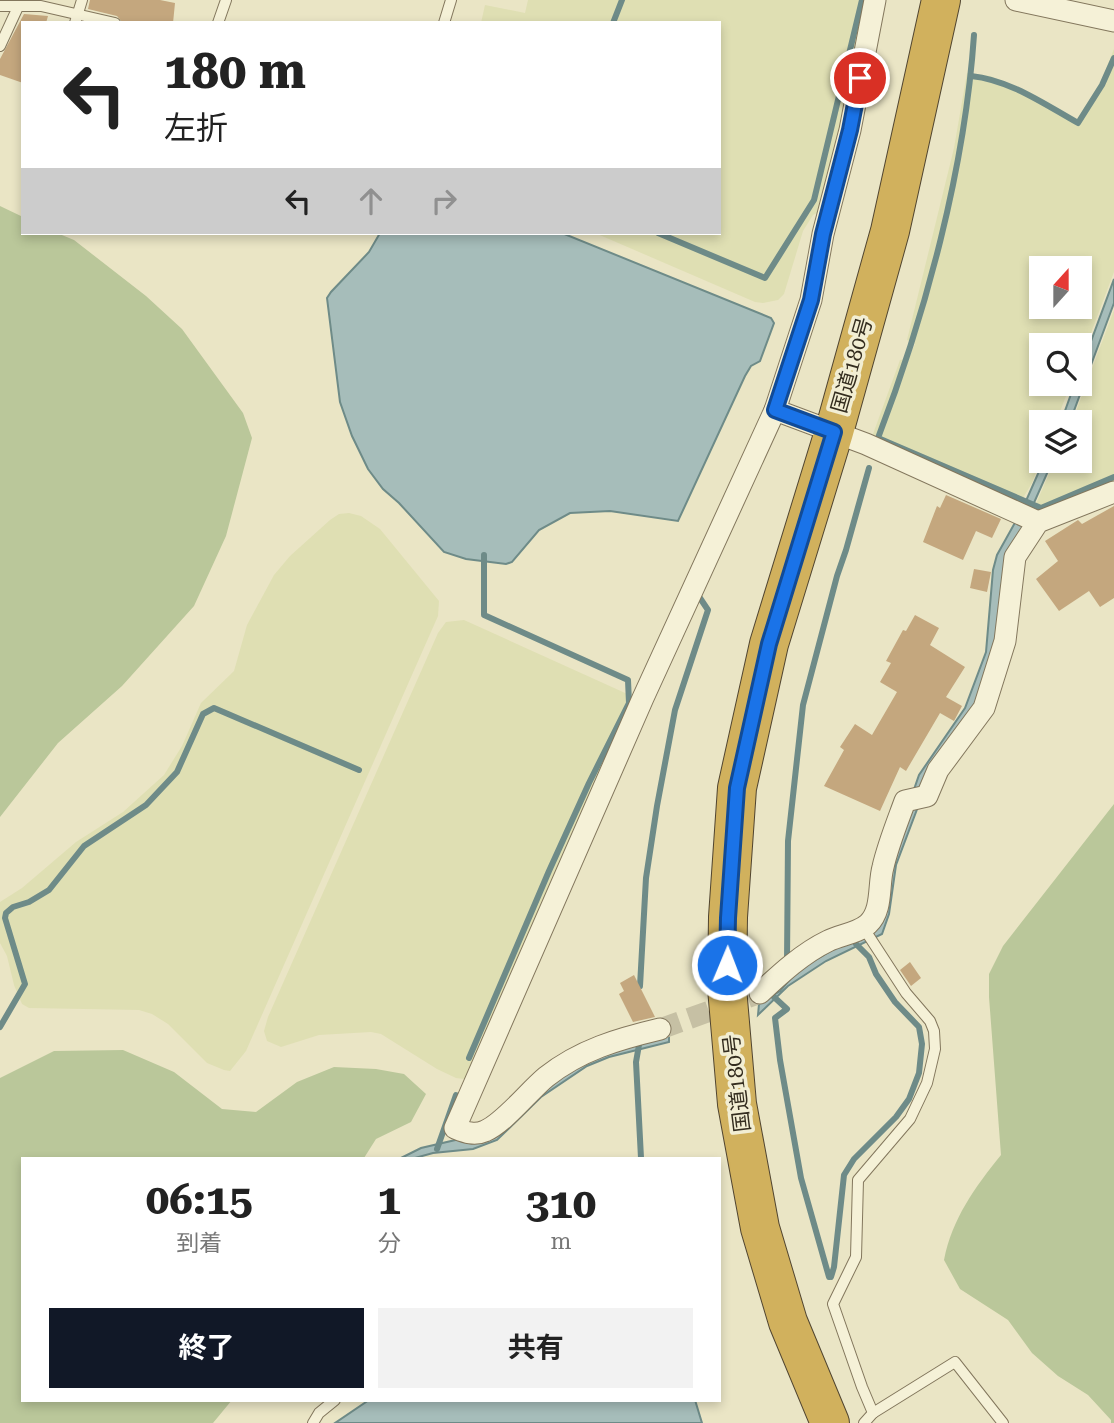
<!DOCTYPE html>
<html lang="ja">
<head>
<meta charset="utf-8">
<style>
	body { margin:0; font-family:"Roboto Serif","Noto Sans JP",serif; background:#f2f2f2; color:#222; height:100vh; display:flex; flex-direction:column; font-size:26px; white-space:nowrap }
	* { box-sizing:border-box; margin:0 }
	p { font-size:23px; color:#767676 }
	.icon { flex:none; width:38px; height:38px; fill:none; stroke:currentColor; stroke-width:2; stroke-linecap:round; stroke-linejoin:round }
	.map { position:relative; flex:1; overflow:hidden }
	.panel { position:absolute; left:21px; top:1157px; width:700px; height:245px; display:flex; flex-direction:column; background:#fff; border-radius:0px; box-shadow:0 4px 10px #0003 }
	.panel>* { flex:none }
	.hud { position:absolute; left:21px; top:21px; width:700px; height:214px; border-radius:0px; box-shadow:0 4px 10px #0003; background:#fff; color:#222; overflow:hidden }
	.needle { width:46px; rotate:21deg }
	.buttons { position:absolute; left:1029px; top:256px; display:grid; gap:14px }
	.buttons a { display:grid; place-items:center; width:63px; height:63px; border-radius:0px; background:#fff; box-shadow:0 4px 10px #0003; font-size:35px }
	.pin { position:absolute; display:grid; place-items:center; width:60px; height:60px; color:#fff; margin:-30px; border:4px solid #fff; border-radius:50%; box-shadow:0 2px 7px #0007 }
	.me { position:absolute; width:77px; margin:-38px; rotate:1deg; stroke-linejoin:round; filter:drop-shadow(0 0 5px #0008) }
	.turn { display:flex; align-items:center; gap:24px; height:147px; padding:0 28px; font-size:32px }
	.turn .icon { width:91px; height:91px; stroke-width:2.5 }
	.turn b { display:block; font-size:49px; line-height:60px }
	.lanes { display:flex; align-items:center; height:66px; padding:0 28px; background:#0003; justify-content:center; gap:35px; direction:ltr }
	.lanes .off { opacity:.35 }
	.eta { display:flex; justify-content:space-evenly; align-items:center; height:119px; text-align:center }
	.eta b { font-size:42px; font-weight:700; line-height:49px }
	.action { display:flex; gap:14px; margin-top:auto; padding:14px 28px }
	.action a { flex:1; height:80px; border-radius:0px; background:#111827; color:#fff; font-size:28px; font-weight:700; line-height:80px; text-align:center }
	.action a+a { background:#f2f2f2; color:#222 }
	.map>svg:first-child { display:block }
	.farmland { fill:#dfdfb3; fill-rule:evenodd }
	.green { fill:#bac79a }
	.water { fill:#a6bdba; stroke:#6e8b88; stroke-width:2 }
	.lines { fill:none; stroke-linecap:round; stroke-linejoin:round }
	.stream { stroke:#6e8b88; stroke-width:6 }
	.building { fill:#c4a77e }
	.street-tunnel { stroke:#c6c0a4; stroke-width:21; stroke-dasharray:21 10; stroke-linecap:butt }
	.lane-casing { stroke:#83775d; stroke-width:12 }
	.street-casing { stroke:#83775d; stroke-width:23 }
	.highway-casing { stroke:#514530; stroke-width:40 }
	.lane { stroke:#f5f1d7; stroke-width:10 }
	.street { stroke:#f5f1d7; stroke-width:21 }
	.highway { stroke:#d1b15d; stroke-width:38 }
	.route-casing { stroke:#114b97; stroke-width:18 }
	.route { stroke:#1a73e8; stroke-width:12 }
	.labels { text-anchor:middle; stroke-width:7; stroke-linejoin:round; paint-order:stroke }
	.street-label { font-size:21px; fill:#342d1f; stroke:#f2eed3 }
</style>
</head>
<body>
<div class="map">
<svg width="1114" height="1423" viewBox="0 0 1114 1423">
	<rect width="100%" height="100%" fill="#eae5c5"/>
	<g class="farmland">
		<polygon points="528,0 870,0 850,98 819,212 813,215 803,231 784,294 778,300 763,303 755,302 595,233 719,233 719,23 481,23 485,5 525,13"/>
		<path d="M 1114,49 L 1114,272 L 1080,362 L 1080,345 L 1041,345 L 1041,383 L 1071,383 L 1056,422 L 1041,422 L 1041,459 L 1032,483 L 1017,508 L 878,446 L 873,434 L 900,360 L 908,359 L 915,344 L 907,340 L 954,148 L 967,73 L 990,76 L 1016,87 L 1077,120 L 1101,81 ZM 1041,268 L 1080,268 L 1080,306 L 1041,306 Z"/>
		<polygon points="1114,310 1114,485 1032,513 1055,460 1080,460 1080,422 1072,422"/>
		<polygon points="349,513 361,516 380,529 439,601 438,616 246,1051 230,1071 224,1070 207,1063 168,1024 152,1014 139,1010 29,1008 22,1004 14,985 7,956 0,943 0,902 22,888 76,842 123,812 164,775 182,746 201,703 234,671 247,625 274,575 290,556 330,520 339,514"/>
		<polygon points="464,620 634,697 472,1076 464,1079 456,1078 437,1069 381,1034 371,1032 319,1035 281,1047 267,1041 264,1031 268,1017 438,633 446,622"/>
	</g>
	<g class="green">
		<polygon points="0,206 23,217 23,233 57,233 74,240 146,296 182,329 243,413 252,438 226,536 194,606 122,686 58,743 0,817"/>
		<path d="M 1114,804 L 1114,1423 L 1111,1423 L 1111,1420 L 1088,1395 L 1058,1376 L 1032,1353 L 1008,1320 L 960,1289 L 944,1260 C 952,1219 975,1187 1001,1155 L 989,997 L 989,974 L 1003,946 Z"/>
		<polygon points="123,1050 174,1072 222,1109 256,1112 297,1082 334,1067 376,1069 404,1074 426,1094 411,1122 376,1139 364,1158 23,1158 23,1400 232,1400 213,1423 0,1423 0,1078 54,1051"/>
	</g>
	<g class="water">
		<polygon points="380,233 562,233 771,318 774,323 760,361 751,366 745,376 678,521 610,511 570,513 539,530 512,562 506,564 466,559 444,552 399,503 383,489 368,469 352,436 340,402 327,298 331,292 369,252"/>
		<polygon points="1114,279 1114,303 1072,416 1069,422 1061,422 1075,383 1080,383 1080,371"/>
		<polygon points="1044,460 1053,460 1029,514 982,695 930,775 896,865 889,914 882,934 826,961 788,986 758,1015 759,1004 780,991 798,970 875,925 902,824 919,775 965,708 986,652 993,570 997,555 1022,510"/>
		<polygon points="669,1032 669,1042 609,1057 587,1066 541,1097 497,1140 473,1149 433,1153 415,1158 401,1158 421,1148 464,1138 561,1071"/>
		<polygon points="369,1400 695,1400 702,1423 335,1423"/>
	</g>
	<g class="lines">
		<g class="stream">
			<polyline points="613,23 622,0"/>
			<path d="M 974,35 C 965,168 926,313 878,438 L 1041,508 L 1114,477"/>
			<path d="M 971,76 C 1010,80 1044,104 1078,123 L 1102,85 L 1114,58"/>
			<polyline points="658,233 765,278 814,200 862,0"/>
			<polyline points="787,962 788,841 803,705 837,576 846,550 869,468"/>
			<polyline points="640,986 646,878 657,806 675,710 708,610 700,598"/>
			<polyline points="774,997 787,1009 775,1018 780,1060 801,1178 829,1277"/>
			<polyline points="0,1027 25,984 5,918 6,913 13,907 29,902 49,890 84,846 146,805 177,772 203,714 214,708 359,770"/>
			<polyline points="639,1045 636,1062 641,1158"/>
			<polyline points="469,1058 549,871 589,783 629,703 628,680 484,615 484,555"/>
			<polyline points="437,1149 456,1095"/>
			<polyline points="831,1277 834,1267 844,1175 854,1159 896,1117 909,1099 919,1073 922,1044 919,1027 895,1002 876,974 869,957 856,944"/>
		</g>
	</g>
	<g class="building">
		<polygon points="90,0 160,0 175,3 173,23 123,23 117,16 88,9"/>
		<polygon points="24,14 48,16 46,23 23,23 23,83 0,75 0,59"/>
		<polygon points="946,495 1001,519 992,538 976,531 963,560 923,542 937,506 940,508"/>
		<polygon points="1114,506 1114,598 1100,607 1089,591 1059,611 1036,579 1058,561 1045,541 1078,520 1082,524"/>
		<polygon points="974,569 991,572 987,592 970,588"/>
		<polygon points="915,615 939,628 930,645 965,667 946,697 962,706 954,721 940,713 906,771 900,767 880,811 824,786 844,750 840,747 855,724 872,735 897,692 880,682 891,663 886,661 903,630 906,631"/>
		<polygon points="910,962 921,978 911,986 900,970"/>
		<polygon points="634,975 655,1017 633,1022 619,994 624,991 620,983"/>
	</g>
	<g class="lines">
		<polyline class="street-tunnel" points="660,1029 760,993"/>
		<g class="lane-casing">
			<g id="lane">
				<polyline points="0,6 41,6 115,23"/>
				<polyline points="75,23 82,0"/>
				<polyline points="218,23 226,0"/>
				<polyline points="444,23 451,0"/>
				<polyline points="0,46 18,7"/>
				<polyline points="863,927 906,993 930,1021 934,1031 935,1049 927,1083 910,1119 858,1180 856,1257 833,1304 862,1387 873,1413"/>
				<polyline points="313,1423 319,1413 335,1400"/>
				<polyline points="864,1423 873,1413 955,1362 1003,1423"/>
			</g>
		</g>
		<g class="street-casing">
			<g id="street">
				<polyline points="1016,0 1114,21"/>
				<polyline points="775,410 811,300 823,234 850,130 875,0"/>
				<path d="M 760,993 C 780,974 803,953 828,941 C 840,935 858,933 868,924 C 883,910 878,885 883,867 C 888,845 897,823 905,801 L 927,796 L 938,770 L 984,708 L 1005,641 L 1015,557 L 1038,522 L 1114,492"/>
				<path d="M 660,1029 C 618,1039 580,1050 546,1077 C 529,1091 504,1123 485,1131 C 474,1136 465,1132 455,1128 L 643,698 L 775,410 L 866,444 L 1038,522"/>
			</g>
		</g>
		<g class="highway-casing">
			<polyline id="highway" points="830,1423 788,1322 760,1228 737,1104 727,988 728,917 737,788 769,644 834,432 890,231 941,0"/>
		</g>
		<use href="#lane" class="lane"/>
		<use href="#street" class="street"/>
		<use href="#highway" class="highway"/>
	</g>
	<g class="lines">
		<g class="route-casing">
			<polyline id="route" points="727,965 728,918 737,788 769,644 834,432 775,410 811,300 823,234 850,130 860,78"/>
		</g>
		<use href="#route" class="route"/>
	</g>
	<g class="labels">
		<g class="street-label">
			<text transform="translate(852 365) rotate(-74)" y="7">国道180号</text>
			<text transform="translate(737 1083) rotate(-97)" y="7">国道180号</text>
		</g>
	</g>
</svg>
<div class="buttons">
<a><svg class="needle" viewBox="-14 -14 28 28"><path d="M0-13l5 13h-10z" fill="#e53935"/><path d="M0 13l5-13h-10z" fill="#767676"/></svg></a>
<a><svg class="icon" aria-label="search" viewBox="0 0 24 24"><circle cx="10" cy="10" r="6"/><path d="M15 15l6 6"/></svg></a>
<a><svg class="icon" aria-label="layers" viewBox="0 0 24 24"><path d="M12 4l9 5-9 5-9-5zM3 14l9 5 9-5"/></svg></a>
</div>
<div class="pin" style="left:860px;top:78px;background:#d93025"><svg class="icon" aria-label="arrive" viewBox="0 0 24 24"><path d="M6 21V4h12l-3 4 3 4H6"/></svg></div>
<svg class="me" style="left:727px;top:965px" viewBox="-20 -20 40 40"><circle r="17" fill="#1a73e8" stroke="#fff" stroke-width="3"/><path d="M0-11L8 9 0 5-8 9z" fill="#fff"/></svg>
<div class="hud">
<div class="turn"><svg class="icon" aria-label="left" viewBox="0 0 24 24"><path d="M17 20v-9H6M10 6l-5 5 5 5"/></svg><div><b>180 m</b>左折</div></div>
<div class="lanes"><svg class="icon" aria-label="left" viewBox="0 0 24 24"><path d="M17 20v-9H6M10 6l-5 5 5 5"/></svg><svg class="icon off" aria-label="ahead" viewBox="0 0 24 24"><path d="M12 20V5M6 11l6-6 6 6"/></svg><svg class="icon off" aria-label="right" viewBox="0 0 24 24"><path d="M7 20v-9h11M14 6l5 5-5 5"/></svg></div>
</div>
<section class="panel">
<div class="eta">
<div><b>06:15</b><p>到着</p></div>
<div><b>1</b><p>分</p></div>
<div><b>310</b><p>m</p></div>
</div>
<div class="action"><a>終了</a><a>共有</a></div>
</section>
</div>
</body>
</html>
